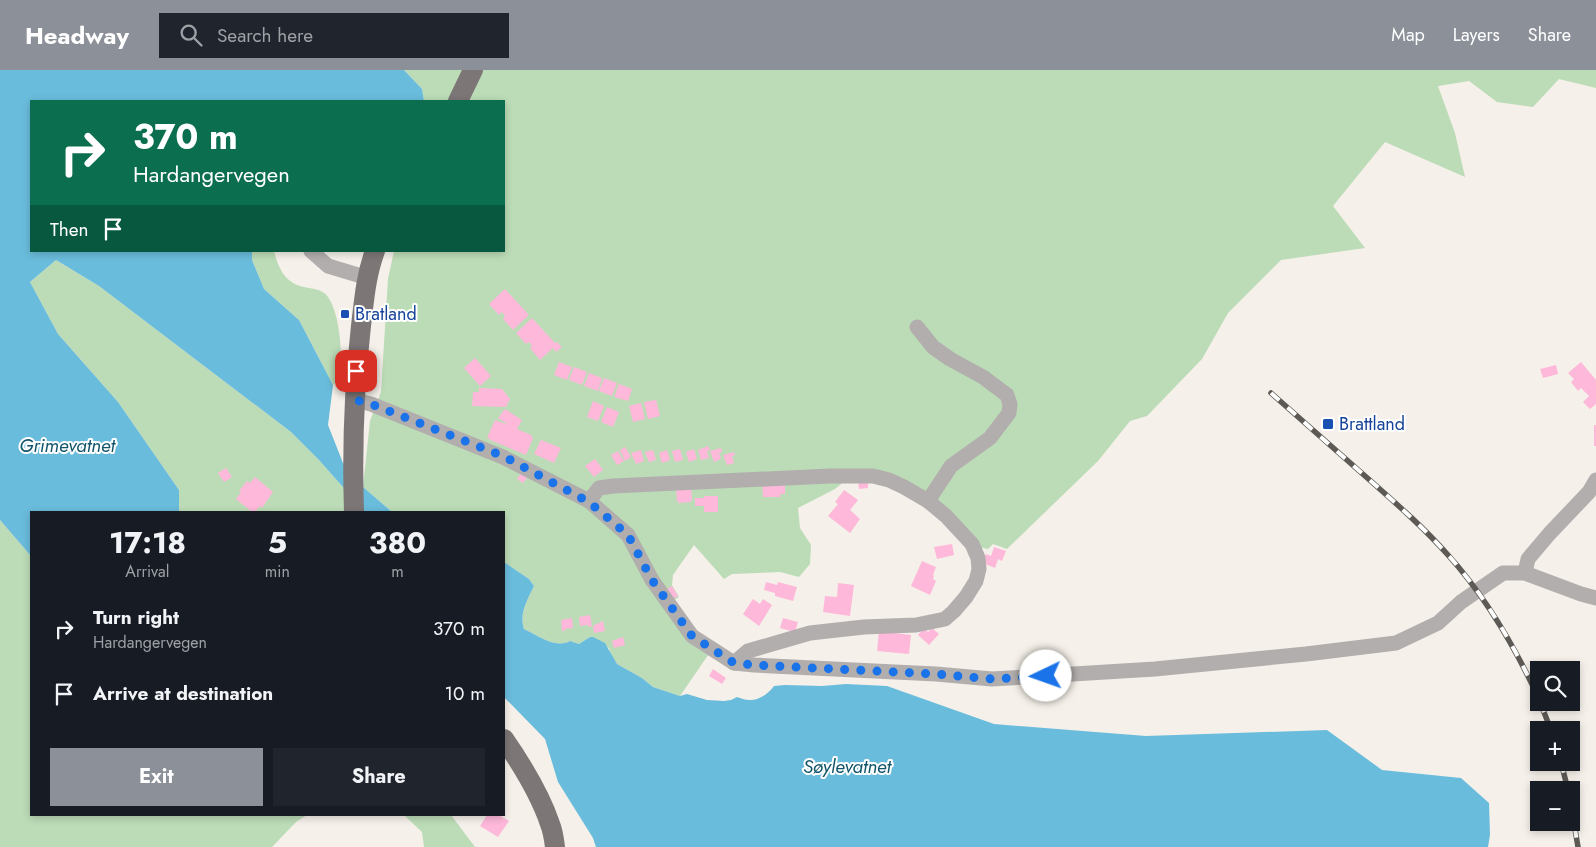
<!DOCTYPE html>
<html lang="en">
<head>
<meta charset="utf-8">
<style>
	body { margin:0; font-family:Jost,sans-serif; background:#20242c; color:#f1f3f6; height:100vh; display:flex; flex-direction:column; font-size:19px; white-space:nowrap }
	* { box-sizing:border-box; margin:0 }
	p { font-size:16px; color:#9ea1a6 }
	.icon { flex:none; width:28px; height:28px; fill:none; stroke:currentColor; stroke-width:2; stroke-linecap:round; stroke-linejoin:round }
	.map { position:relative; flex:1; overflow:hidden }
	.sheet { position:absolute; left:30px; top:441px; width:475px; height:305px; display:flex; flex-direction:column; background:#171b24; border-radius:0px; box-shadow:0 2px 8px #0003 }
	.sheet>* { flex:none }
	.top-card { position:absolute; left:30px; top:30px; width:475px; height:152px; border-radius:0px; box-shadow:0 2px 8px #0003; background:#0b6e4f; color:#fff; overflow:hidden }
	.fabs { position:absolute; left:1530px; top:591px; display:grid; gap:10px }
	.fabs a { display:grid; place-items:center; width:50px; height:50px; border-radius:0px; background:#171b24; box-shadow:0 2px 8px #0003; font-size:25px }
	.pin { position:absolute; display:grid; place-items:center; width:42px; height:42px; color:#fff; margin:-21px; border-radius:10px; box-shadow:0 2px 8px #0006 }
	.me { position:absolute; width:55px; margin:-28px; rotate:267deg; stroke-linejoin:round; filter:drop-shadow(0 0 4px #0008) }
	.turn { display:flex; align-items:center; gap:18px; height:105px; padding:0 20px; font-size:22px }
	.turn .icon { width:65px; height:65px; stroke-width:2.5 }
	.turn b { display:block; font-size:35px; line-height:42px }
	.then { display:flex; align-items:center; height:48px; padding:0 20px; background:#0003; gap:10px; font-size:19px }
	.eta { display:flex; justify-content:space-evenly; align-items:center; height:85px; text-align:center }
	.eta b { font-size:30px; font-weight:700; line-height:35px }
	.action { display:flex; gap:10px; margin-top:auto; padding:10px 20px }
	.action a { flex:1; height:58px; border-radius:0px; background:#8c9099; color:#fff; font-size:20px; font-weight:700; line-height:58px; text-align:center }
	.action a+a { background:#20242c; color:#f1f3f6 }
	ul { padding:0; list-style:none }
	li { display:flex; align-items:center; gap:15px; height:65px; padding:0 20px }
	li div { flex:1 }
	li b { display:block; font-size:19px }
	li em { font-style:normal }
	header { display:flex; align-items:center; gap:30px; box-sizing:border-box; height:70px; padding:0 25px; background:#8c9099; color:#fff }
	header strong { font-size:24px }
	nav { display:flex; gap:28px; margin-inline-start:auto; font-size:18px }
	.search { width:350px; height:45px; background:#20242c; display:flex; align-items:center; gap:12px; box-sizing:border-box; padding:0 18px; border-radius:0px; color:#9ea1a6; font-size:19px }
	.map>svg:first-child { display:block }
	.green { fill:#bcdcb7 }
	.water { fill:#6abcdc }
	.building { fill:#feb8da }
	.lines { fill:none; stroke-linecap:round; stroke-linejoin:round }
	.minor { stroke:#b2aead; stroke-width:15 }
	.major { stroke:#7d7676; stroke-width:20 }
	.rail-casing { stroke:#5d5a56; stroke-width:5.5 }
	.rail { stroke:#fff; stroke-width:4; stroke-dasharray:11; stroke-linecap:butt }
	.route { stroke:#1a73e8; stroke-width:9; stroke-dasharray:0 16.2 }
	.transit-dot { fill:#1a4fb4; stroke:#fff; stroke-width:2 }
	.labels { text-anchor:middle; stroke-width:4; stroke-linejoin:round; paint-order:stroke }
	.transit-label { font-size:18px; fill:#164399; stroke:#fff; text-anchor:start }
	.water-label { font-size:19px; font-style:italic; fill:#11556b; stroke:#fff }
</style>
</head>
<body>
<header>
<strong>Headway</strong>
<div class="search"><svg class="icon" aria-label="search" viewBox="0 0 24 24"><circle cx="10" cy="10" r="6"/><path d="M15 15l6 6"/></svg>Search here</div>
<nav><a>Map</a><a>Layers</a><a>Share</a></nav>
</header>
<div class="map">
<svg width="1596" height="777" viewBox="0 0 1596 777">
	<rect width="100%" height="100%" fill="#f5f0e9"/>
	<g class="green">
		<path d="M 404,0 L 1596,0 L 1596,18 L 1559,9 L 1533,37 L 1497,32 L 1469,11 L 1438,16 L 1455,63 L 1465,107 L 1385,72 L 1333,136 L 1365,178 L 1281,190 L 1228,243 L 1202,289 L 1147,346 L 1130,351 L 1098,391 L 1007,479 L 993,474 L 988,479 L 979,477 L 946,437 L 856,402 L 835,419 L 798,438 L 800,458 L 811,475 L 810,494 L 799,507 L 780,502 L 732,504 L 724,509 L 694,475 L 673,505 L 672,515 L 679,527 L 671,532 L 695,561 L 715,575 L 680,626 L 653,617 L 642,608 L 617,594 L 611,585 L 609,578 L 590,567 L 579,574 L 570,571 C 555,579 539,566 524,559 C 519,543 527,531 534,516 L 529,509 L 504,492 L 504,442 L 392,442 L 363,417 L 370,351 L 381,322 L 388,209 L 394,181 L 504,181 L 504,31 L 424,31 L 422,19 Z"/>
		<path d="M 252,181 L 274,181 C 278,197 284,211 300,216 C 310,219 322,218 328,227 C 341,246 341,283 342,306 L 333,315 L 299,250 L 264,219 L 252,190 Z"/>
		<polygon points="56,190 99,216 291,362 319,390 365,442 179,442 179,420 118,332 58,264 30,212"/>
		<polygon points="0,450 31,486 31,745 307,745 296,752 272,777 0,777"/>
		<polygon points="404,745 451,745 475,777 424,777 422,762"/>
	</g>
	<g class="water">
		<polygon points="0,0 404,0 422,19 424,31 31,31 31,181 252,181 252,190 264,219 299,250 333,315 328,355 343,393 363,417 392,442 365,442 319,390 291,362 99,216 56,190 30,212 58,264 118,332 179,420 179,442 31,442 31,486 0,450"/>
		<path d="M 504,492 L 529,509 L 534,516 C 527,531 519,543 524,559 C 539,566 555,579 570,571 L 579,574 L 590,567 L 593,567 L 605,573 L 617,594 L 642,608 L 653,617 L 680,626 L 687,624 L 707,630 L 724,631 L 731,630 L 737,627 C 741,628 745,630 749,630 C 759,631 769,623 774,616 L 785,615 L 822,616 L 846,614 L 887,616 L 994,654 L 1146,666 L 1327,660 L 1382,700 L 1461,708 L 1489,733 L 1490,765 L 1488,777 L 596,777 L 593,768 L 558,712 L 545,669 L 504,627 Z"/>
	</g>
	<g class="building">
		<polygon points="505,219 529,245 513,260 503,249 505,246 502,242 499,245 489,234"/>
		<polygon points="532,248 555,273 557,272 562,277 556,282 553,278 540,290 530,278 532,276 529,272 526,274 516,263"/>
		<polygon points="475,288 491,306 480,316 464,298"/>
		<polygon points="559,292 572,297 567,310 554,305"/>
		<polygon points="1581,292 1596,310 1596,334 1590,339 1583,332 1589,326 1581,318 1578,321 1571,312 1574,309 1568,303"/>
		<polygon points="1556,295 1558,304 1543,308 1540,299"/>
		<polygon points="574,297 587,302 582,315 569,310"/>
		<polygon points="589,303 602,308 598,321 584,316"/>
		<polygon points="604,308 617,313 612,326 599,321"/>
		<polygon points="619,314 632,319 628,331 614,327"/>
		<polygon points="479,318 502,319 510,329 506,337 472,336 473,322 479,322"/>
		<polygon points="656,330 660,346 648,349 644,332"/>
		<polygon points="593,331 604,336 598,351 587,347"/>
		<polygon points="641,333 645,349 633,352 629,336"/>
		<polygon points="607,337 619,342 613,357 601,352"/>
		<polygon points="505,339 522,350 517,359 531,365 533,368 526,385 490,370 490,369 487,368 495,350 509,355 498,348"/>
		<rect x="1594" y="355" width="2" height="21"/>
		<polygon points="541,370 561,378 554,393 534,384"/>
		<polygon points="708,376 710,380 707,381 709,388 701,390 698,380"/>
		<polygon points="625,377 631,387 625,391 620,380"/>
		<polygon points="721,378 722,382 719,383 721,389 714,392 710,381"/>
		<polygon points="680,379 683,390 675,392 672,381"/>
		<polygon points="694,379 697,389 689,392 686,382"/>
		<polygon points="641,380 644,391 636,394 631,383"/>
		<polygon points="653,380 656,390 649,392 645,382"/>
		<polygon points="667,380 670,390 662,393 659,383"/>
		<polygon points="618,381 624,391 617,395 611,385"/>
		<polygon points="734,382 735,385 732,386 734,393 727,395 723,385"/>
		<polygon points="595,389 603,400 594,407 585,396"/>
		<polygon points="226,398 232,407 224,412 218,403"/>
		<polygon points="521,403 527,408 523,413 517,409"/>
		<polygon points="255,407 273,422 262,438 260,436 255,442 252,442 236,429 241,422 239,421 247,411 250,413"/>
		<polygon points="868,411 868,418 859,419 858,412"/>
		<polygon points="762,412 785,415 785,424 780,424 781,427 763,427"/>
		<polygon points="691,417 692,430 690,432 678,433 678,431 677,431 676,419"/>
		<polygon points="844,420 858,430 850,440 860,449 850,463 828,446 838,434 835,432"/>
		<polygon points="704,426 718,426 718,442 704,442 704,436 695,436 695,428 704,428"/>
		<polygon points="952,474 954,485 937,489 934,477"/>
		<polygon points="994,477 1006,481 1002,491 998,489 995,498 983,493 986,484 991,486"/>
		<polygon points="922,491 936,497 933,505 934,506 933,509 936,511 930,525 911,516"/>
		<polygon points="766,512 777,515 778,512 797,517 793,531 775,526 775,523 764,520"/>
		<polygon points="838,513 854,515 850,546 823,542 825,526 837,527"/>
		<polygon points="672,516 678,526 671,530 665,520"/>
		<polygon points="753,529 760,534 763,529 772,535 759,556 743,544"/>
		<polygon points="590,545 592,556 589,557 588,555 580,556 579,547"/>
		<polygon points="572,548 573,558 565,559 565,561 562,561 561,550"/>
		<polygon points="783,548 798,552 795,562 780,558"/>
		<polygon points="603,551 605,561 594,563 593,556"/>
		<polygon points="924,558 928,562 932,558 939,564 929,575 918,565"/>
		<polygon points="879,561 911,565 909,584 877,581"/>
		<polygon points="623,567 625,575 614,578 612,571"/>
		<polygon points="713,599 726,608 722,614 709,606"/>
		<polygon points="487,745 499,745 509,751 498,767 480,756"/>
	</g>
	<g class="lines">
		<g class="minor">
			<polyline points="311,181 328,196 368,208"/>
			<polyline points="917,257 933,277 950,289 983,307 1007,325 1010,334 1009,343 990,368 951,396 928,431"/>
			<polyline points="355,330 371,334 503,387 589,431 628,465 652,510 692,566 734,593 754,595 936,604 992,609 1155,599 1306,584 1396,573 1438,553 1461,532 1503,503 1525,503 1581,524 1596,528"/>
			<polyline points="589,431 599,418 613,416 830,406 873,406 889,410 904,417 928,431 946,446 972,474 978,488 979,499 976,511 966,527 954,541 945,549 916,555 864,557 810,563 748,581 734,593"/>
			<polyline points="1525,503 1528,489 1550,463 1589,422 1596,410"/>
		</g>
		<g class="major">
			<polyline points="458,31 473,0"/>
			<path d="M 354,442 C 352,381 354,318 361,256 C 364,231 366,205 375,181"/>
			<path d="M 504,669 C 522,695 540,724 550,754 C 553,761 554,769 555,777"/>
		</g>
		<g class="rail-casing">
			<g id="rail">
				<path d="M 1271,323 C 1305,353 1339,383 1373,413 C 1399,436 1425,459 1448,485 C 1486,527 1515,577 1539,629"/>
				<polyline points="1540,632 1551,660"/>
				<polyline points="1561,692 1568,720"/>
				<polyline points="1571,735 1578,777"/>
			</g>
		</g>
		<use href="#rail" class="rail"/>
	</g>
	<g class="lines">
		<polyline class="route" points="356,301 356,330 371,334 503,386 589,432 628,465 652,510 692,566 734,593 754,595 936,604 992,609 1046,606"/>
	</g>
	<g class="transit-dot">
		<rect x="340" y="239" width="10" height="10" rx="2.5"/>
		<rect x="1322" y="348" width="12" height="12" rx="2.5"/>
	</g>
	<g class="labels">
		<g class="transit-label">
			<text x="355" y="250">Bratland</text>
			<text x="1339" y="360">Brattland</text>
		</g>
		<g class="water-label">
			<text x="67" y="382">Grimevatnet</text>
			<text x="847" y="703">Søylevatnet</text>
		</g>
	</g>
</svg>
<div class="fabs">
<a><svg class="icon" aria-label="search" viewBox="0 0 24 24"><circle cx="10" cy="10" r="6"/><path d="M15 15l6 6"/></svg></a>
<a>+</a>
<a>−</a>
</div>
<div class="pin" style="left:356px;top:301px;background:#d93025"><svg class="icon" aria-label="arrive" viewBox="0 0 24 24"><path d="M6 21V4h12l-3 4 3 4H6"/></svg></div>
<svg class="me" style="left:1046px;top:606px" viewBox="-20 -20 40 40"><circle r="19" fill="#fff"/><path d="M0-13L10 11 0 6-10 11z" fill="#1a73e8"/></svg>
<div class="top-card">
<div class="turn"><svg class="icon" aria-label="right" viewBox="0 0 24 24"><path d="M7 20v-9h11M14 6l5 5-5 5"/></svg><div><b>370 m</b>Hardangervegen</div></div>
<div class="then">Then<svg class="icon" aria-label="arrive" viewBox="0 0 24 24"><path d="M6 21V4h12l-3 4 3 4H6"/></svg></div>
</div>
<section class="sheet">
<div class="eta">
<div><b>17:18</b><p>Arrival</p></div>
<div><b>5</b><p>min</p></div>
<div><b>380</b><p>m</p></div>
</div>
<ul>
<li><svg class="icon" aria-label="right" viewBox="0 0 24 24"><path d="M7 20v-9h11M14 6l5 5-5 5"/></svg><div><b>Turn right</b><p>Hardangervegen</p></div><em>370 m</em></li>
<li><svg class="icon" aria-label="arrive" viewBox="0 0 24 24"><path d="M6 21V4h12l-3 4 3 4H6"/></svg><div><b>Arrive at destination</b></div><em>10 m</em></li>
</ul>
<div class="action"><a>Exit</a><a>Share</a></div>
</section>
</div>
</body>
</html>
